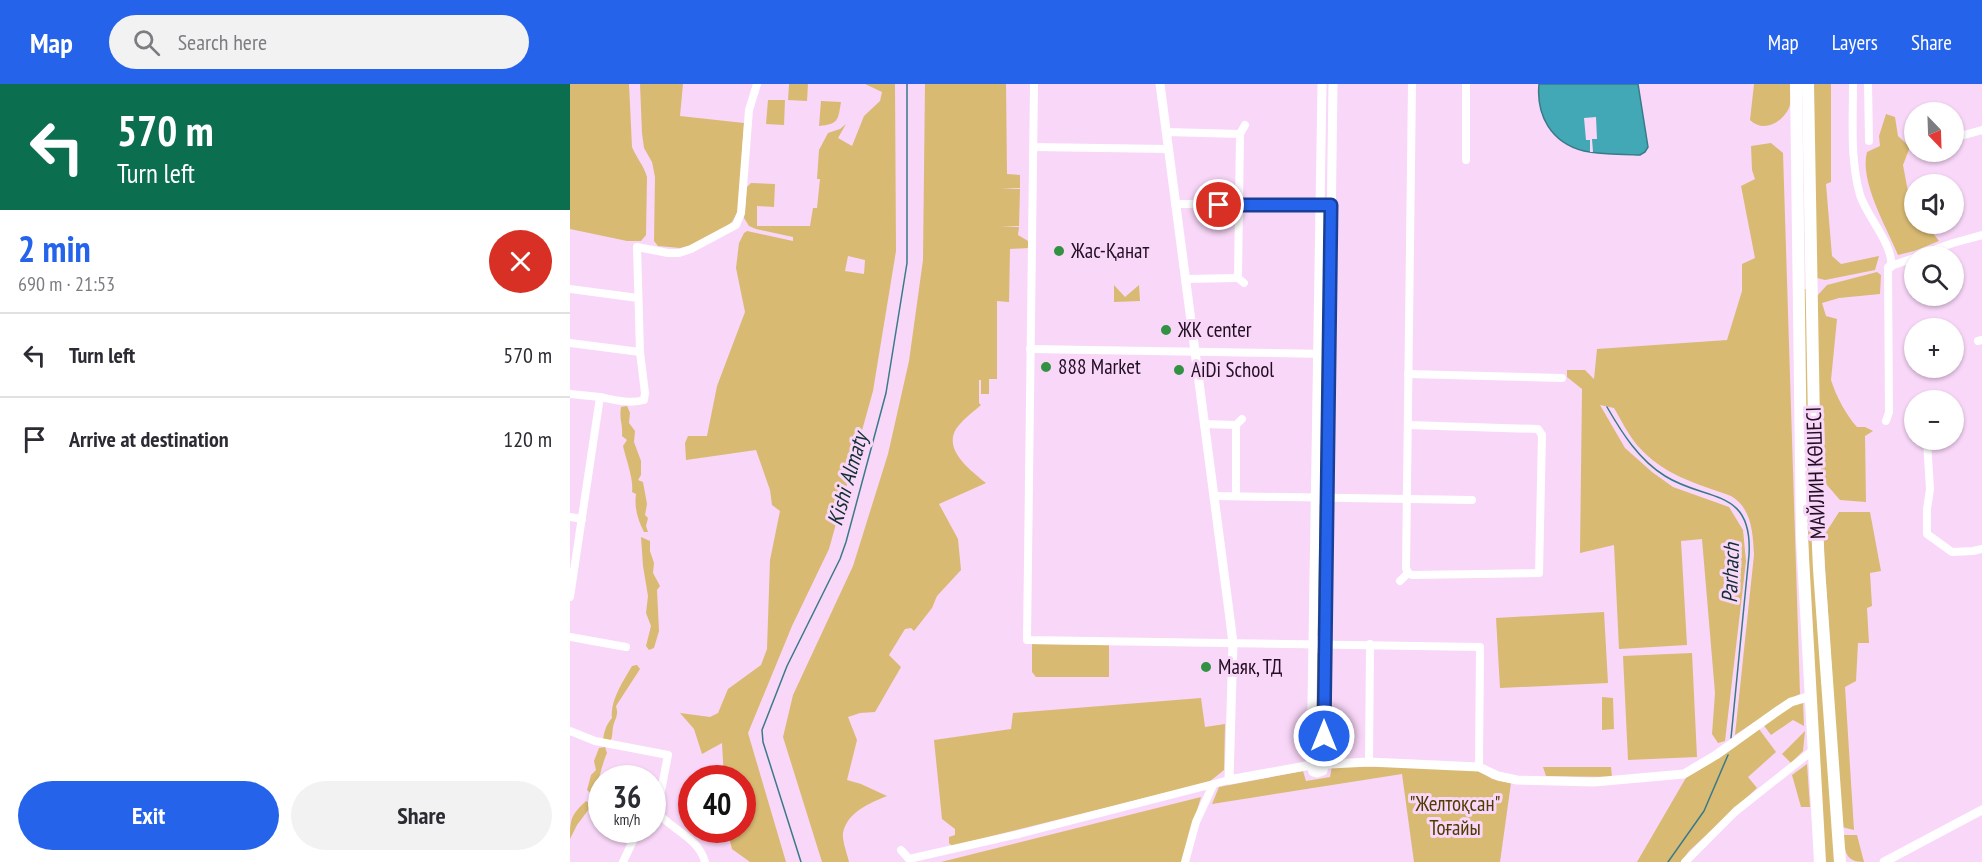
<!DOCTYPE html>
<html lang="en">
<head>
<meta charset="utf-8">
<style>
	body { margin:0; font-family:"PT Sans Narrow",sans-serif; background:#f2f2f3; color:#2b2b33; height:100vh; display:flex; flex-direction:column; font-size:22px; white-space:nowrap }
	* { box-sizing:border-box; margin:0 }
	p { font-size:20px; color:#7c7c81 }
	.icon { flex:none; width:33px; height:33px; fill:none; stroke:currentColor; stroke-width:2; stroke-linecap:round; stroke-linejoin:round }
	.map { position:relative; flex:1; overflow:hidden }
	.panel { display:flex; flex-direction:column; background:#fff; width:570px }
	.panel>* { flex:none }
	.banner { background:#0b6e4f; color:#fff; overflow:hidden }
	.needle { width:39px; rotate:157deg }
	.tools { position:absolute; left:1334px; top:18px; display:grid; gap:12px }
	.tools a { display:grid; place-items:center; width:60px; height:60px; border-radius:50%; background:#fff; box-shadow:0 2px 4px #0004; font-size:30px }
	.speed { position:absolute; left:18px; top:681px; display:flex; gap:12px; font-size:30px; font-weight:700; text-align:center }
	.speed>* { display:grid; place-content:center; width:78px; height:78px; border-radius:50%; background:#fff; box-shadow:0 2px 4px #0004; line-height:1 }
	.speed small { font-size:15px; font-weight:400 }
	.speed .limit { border:9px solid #d22; background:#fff; color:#111 }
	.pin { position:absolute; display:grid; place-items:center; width:51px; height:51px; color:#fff; margin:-26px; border:3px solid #fff; border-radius:50%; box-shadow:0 2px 6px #0007 }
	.me { position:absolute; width:66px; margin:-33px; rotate:0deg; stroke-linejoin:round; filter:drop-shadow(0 0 4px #0008) }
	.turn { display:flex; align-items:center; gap:21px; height:126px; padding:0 18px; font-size:27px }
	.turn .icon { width:78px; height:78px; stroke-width:2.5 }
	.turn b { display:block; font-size:42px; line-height:51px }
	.round { display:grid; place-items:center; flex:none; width:63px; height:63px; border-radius:32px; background:#f2f2f3 }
	.headline { display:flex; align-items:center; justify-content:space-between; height:102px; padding:0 18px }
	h1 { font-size:36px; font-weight:700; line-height:45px; color:#2563eb }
	.action { display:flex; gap:12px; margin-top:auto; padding:12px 18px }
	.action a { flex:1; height:69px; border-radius:36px; background:#2563eb; color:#fff; font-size:24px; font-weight:700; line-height:69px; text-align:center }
	.action a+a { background:#f2f2f3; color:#2b2b33 }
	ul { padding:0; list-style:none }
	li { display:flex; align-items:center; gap:18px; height:84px; padding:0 18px; border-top:2px solid #e1e1e2 }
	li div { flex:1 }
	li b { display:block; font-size:22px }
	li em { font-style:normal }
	header { display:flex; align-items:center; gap:36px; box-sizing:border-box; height:84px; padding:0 30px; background:#2563eb; color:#fff }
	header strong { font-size:28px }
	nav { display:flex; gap:33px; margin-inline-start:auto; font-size:21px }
	.search { width:420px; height:54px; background:#f2f2f3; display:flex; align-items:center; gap:15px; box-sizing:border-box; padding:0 21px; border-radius:33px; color:#7c7c81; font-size:22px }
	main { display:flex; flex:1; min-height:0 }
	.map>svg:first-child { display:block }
	.green { fill:#d8ba73; fill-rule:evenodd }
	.water { fill:#42a8b5; stroke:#397a89; stroke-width:1.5 }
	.pier { fill:#f9d7f8 }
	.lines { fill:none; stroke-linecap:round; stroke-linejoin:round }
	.stream { stroke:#397a89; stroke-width:1.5 }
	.minor { stroke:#fff; stroke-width:8 }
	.tertiary { stroke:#fff; stroke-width:9 }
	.primary { stroke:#fff; stroke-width:12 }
	.route-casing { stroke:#184099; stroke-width:15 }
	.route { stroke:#2563eb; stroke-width:10 }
	.poi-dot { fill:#329143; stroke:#f9d7f8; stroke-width:2 }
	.labels { text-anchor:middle; stroke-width:6; stroke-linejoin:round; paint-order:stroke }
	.poi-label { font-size:21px; fill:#230f23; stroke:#f9d7f8; text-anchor:start }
	.street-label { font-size:21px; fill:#230f23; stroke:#f9d7f8 }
	.park-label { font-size:21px; fill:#4f3b00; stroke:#f9d7f8 }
	.water-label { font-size:22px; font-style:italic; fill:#103034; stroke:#f9d7f8 }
</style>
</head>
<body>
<header>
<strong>Map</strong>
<div class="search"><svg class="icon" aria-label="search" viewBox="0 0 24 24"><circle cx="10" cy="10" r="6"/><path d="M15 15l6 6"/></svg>Search here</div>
<nav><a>Map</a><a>Layers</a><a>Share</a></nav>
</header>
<main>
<section class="panel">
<div class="banner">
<div class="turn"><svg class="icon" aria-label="left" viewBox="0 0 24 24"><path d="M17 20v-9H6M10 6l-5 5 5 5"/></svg><div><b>570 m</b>Turn left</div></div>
</div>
<div class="headline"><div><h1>2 min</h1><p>690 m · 21:53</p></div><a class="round" style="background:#d93025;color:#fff"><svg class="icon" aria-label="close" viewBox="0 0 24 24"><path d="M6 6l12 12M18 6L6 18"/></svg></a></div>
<ul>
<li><svg class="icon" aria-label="left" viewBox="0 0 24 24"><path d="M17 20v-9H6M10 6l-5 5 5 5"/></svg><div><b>Turn left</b></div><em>570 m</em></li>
<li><svg class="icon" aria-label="arrive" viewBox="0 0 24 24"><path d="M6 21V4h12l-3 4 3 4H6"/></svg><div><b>Arrive at destination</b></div><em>120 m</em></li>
</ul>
<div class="action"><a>Exit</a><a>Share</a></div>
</section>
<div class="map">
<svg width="1412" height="778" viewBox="0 0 1412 778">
	<rect width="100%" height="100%" fill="#f9d7f8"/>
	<g class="green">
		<path d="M 0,0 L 59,0 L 62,63 C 66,73 74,82 77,93 L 76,151 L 71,157 L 57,157 L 0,145 Z"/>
		<polygon points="70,0 113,0 110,32 174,39 168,127 162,138 156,143 119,162 110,164 88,162 84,157 85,93 82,78 74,64 72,49"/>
		<polygon points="219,0 238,0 237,17 218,16"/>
		<path d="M 295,0 L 325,0 L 326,167 L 303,307 L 259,465 L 222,542 L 178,649 L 216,778 L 180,778 L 162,765 L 157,746 L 172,746 L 172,694 L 154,694 L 152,659 L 132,670 L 124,645 L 110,629 L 140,633 L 148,629 L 158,605 L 191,581 L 197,565 L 200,476 L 210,427 L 202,421 L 200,406 L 186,366 L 116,376 L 115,359 L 118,352 L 137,352 L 147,302 L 175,228 L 166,184 L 169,159 L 174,149 L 177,147 L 223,157 L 223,153 L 186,145 L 179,142 L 174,134 L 177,103 L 181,99 L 205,100 L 204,123 L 187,122 L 187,142 L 240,142 L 243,124 L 247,124 L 250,95 L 247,95 L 249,66 L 258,49 L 270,45 L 276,40 L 268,54 L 282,62 L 294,32 L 310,17 L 312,8 ZM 278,172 L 295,176 L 294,190 L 275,187 Z"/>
		<path d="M 355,0 L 436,0 L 437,90 L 450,91 L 450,104 L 431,105 L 450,105 L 449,142 L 430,142 L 449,143 L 448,151 L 458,157 L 458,164 L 440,165 L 439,218 L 427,217 L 427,295 L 419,295 L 419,310 L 411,310 L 411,296 L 409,296 L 409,319 L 411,321 C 403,328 392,336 386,345 C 373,367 402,387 416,399 L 369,420 L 388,455 L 391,486 L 367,512 L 362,524 L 344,547 L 341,544 L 335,545 L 319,571 L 331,583 L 305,628 L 290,629 L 278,633 L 287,656 L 277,696 L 291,700 L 317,712 C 300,719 277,728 273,749 C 272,757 277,769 279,778 L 252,778 L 213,653 L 223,611 L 283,482 L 318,370 L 339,277 L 353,176 Z"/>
		<path d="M 1184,0 L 1220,0 C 1220,7 1222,17 1219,24 C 1212,39 1193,49 1180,36 Z"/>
		<polygon points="1242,0 1261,0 1261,98 1256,100 1262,172 1271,180 1309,172 1305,186 1255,196 1247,194"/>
		<polygon points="198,16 215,16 214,41 196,40"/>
		<path d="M 251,17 L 271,18 C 268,36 269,40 249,42 Z"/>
		<path d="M 1316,30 L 1325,33 L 1328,52 L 1340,63 L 1333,81 L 1339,113 L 1344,121 L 1344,140 L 1356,140 L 1369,157 L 1344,167 L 1328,171 C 1317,144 1289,97 1297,68 L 1310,62 L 1309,52 Z"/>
		<path d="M 1201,59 L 1213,69 L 1230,610 L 1216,617 L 1165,651 L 1184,471 C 1183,450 1182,424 1161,412 C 1125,399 1093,391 1067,361 C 1058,350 1051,336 1044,324 L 1030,321 L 1055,364 L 1082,388 L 1103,403 L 1159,423 L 1173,446 L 1176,477 L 1155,657 L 1148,659 L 1142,650 L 1145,609 L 1132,455 L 1111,457 L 1117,561 L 1049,565 L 1044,461 L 1010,469 L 1012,305 L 997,293 L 997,286 L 1015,286 L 1024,295 L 1027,265 L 1157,256 L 1172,207 L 1172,180 L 1185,174 L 1171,102 L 1185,95 L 1182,86 L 1181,62 Z"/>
		<polygon points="751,129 757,129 755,263 750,263"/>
		<path d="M 1307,188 L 1311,191 L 1310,210 L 1269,214 L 1252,219 L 1256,232 L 1267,235 L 1261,296 C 1266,312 1276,331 1287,343 L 1295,343 L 1303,347 L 1295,352 L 1296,418 L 1270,416 L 1250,393 L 1247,212 L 1257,201 Z"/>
		<polygon points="544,201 555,213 569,201 570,217 544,218"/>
		<polygon points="1231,205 1238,205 1267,778 1255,778 1240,514"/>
		<polygon points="750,277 755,278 753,406 748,406"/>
		<path d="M 57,322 L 60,329 L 59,339 L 65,347 L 64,358 L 71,377 L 71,391 L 68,396 L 73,398 L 77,420 L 75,431 L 78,434 L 76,442 L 78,448 L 74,448 C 68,436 64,424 66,410 L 62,408 C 64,396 56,375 53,362 L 57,356 L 52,352 C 53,339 49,336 51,323 Z"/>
		<polygon points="748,421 753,421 751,552 745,552"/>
		<polygon points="1269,428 1300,428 1311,487 1300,489 1302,522 1297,524 1299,559 1288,559 1286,597 1275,603 1284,746 1272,743 1253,453"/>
		<polygon points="71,453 80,457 80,467 84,479 83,489 90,502 87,506 89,547 84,564 79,566 76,562 81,542 76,529 78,512 73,482"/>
		<polygon points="1034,528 1038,599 930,604 926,534"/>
		<polygon points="462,560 539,561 539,593 466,593 462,588"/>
		<polygon points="745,569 750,569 749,673 743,673"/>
		<polygon points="1122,569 1127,673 1058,676 1053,572"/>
		<path d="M 67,581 L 70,585 L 46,622 C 49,632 45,634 43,643 C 42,649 43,652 40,658 L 33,657 C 34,647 36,641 42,634 C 40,616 54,596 62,582 Z"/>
		<polygon points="1032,613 1043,614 1044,645 1032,646"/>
		<polygon points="631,614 635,643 655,640 654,686 639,698 382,762 379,759 379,753 385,751 385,745 372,735 364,656 441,645 443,629"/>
		<polygon points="1233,617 1234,642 1223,636 1201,651 1192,639 1209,627"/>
		<polygon points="1189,645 1206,668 1178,693 1187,704 1119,767 1111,778 1067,778 1117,692"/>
		<polygon points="1235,647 1233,667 1221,679 1212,670"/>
		<path d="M 35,663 L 37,669 C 33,678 27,699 27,708 L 22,710 L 17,706 L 21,691 L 26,686 L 24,677 L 29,664 Z"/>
		<polygon points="1237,680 1240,723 1231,723 1222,691"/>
		<polygon points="762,682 832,683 907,686 922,695 941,699 930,778 844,778 832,690 642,720 649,703 733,687 736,697 760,693"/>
		<polygon points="973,683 1041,683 1042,693 976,692"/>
		<polygon points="631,713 612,778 371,778"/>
		<path d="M 16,717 L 20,720 L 19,725 L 7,741 L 0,755 C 0,735 1,731 16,717 Z"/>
		<path d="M 1273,751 L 1287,751 L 1294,778 C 1275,778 1275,767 1273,751 Z"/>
	</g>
	<path class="water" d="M 969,0 L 1068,0 L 1078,63 L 1075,68 L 1070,71 C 1051,70 1032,71 1014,67 C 981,59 966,31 969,0 Z"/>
	<polygon class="pier" points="1026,33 1027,55 1022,55 1023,68 1020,68 1020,56 1016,56 1014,34"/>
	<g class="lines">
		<g class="stream">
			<path d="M 1037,323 C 1052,349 1069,376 1095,392 C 1136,418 1183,403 1179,471 L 1161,654"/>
			<polyline points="231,778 193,658 192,646 217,582 270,475 276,458 316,309 337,179 337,0"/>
			<polyline points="1098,778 1134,727 1158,671"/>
		</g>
		<g class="minor">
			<polyline points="464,0 457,556 910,563 909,683"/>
			<path d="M 1283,0 C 1283,36 1280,76 1290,111 C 1297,133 1324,161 1321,183"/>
			<polyline points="1298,0 1299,57"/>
			<polyline points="596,48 670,50"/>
			<polyline points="1383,54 1412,46"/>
			<polyline points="463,63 598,65"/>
			<polyline points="896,76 896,0"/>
			<polyline points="605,120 761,121"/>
			<polyline points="1347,172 1383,159 1412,151"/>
			<polyline points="615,195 668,194"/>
			<polyline points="674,199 668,194 670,50 675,41"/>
			<polyline points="0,205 68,214"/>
			<polyline points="1408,257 1412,256"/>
			<polyline points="0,259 70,268 67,163 98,169 109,169 121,165 166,141 171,129 179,26 187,0"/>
			<polyline points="460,265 759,270"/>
			<polyline points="838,290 992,294"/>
			<polyline points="0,310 30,313"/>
			<polyline points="1316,337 1319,328 1318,183 1344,174"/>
			<polyline points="634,340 666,341"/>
			<polyline points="1357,357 1360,405 1357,425 1357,450 1382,468 1403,467 1412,465"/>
			<polyline points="644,412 902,416"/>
			<polyline points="666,412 666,341 672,335"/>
			<polyline points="0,433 12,435"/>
			<polyline points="838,489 836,484 842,0"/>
			<polyline points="838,489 842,491 969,489 972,351 968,345 838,341"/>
			<polyline points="830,497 838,489"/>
			<path d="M 0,513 L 30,313 C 45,316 60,320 74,316 L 75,309 L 70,268"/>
			<polyline points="0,553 56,563"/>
			<polyline points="0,647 25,657 98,671 87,728"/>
			<polyline points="799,678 800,560"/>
			<path d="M 87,728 C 103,747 128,753 135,778"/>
			<polyline points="331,766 339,775 449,750 659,696"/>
			<polyline points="53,778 68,746"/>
			<polyline points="615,778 626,738 643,701"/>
			<polyline points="1115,778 1166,727 1242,667"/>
		</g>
		<g class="tertiary">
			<polyline points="590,0 660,535 663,559 659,696 741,681 799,678 909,683 928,692 947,696 1024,698 1114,690 1146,671 1209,626 1221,618 1241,612"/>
			<polyline points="752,0 741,681 743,688 747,689 753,687 754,680 763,0"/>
			<polyline points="1314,778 1412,726"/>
		</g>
		<g class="primary">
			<polyline points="1226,0 1232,455 1250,778"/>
			<polyline points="1238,0 1245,395 1249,485 1270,778"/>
		</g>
	</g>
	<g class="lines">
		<g class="route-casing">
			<polyline id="route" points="649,121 761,121 754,652"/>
		</g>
		<use href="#route" class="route"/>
	</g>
	<g class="poi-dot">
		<circle cx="489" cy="167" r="6"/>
		<circle cx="596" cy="246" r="6"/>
		<circle cx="476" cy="283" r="6"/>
		<circle cx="609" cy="286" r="6"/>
		<circle cx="636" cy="583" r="6"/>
	</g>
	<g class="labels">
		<g class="poi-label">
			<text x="501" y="174">Жас-Қанат</text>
			<text x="608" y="253">ЖК center</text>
			<text x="488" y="290">888 Market</text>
			<text x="621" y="293">AiDi School</text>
			<text x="648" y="590">Маяк, ТД</text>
		</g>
		<g class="street-label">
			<text transform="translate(1246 389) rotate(-92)" y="7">МАЙЛИН КӨШЕСІ</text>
		</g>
		<g class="park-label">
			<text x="885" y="727">"Желтоқсан"<tspan x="885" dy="24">Тоғайы</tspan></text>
		</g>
		<g class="water-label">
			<text transform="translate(277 395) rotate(-74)" y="8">Kіshі Almaty</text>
			<text transform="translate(1160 489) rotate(-88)" y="8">Parhach</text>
		</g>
	</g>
</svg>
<div class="tools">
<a><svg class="needle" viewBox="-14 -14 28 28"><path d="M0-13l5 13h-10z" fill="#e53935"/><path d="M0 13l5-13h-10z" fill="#7c7c81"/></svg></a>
<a><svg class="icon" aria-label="sound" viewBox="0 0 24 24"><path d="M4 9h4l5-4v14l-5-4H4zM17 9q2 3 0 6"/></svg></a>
<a><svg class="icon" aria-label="search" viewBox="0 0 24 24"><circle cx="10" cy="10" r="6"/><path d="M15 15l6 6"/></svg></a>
<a>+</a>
<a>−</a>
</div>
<div class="speed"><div>36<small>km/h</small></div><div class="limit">40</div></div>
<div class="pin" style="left:649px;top:121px;background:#d93025"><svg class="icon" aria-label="arrive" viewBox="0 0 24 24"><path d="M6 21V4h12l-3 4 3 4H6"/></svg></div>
<svg class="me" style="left:754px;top:652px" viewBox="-20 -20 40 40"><circle r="17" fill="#2563eb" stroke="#fff" stroke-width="3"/><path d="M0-11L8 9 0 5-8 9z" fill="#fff"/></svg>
</div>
</main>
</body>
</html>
